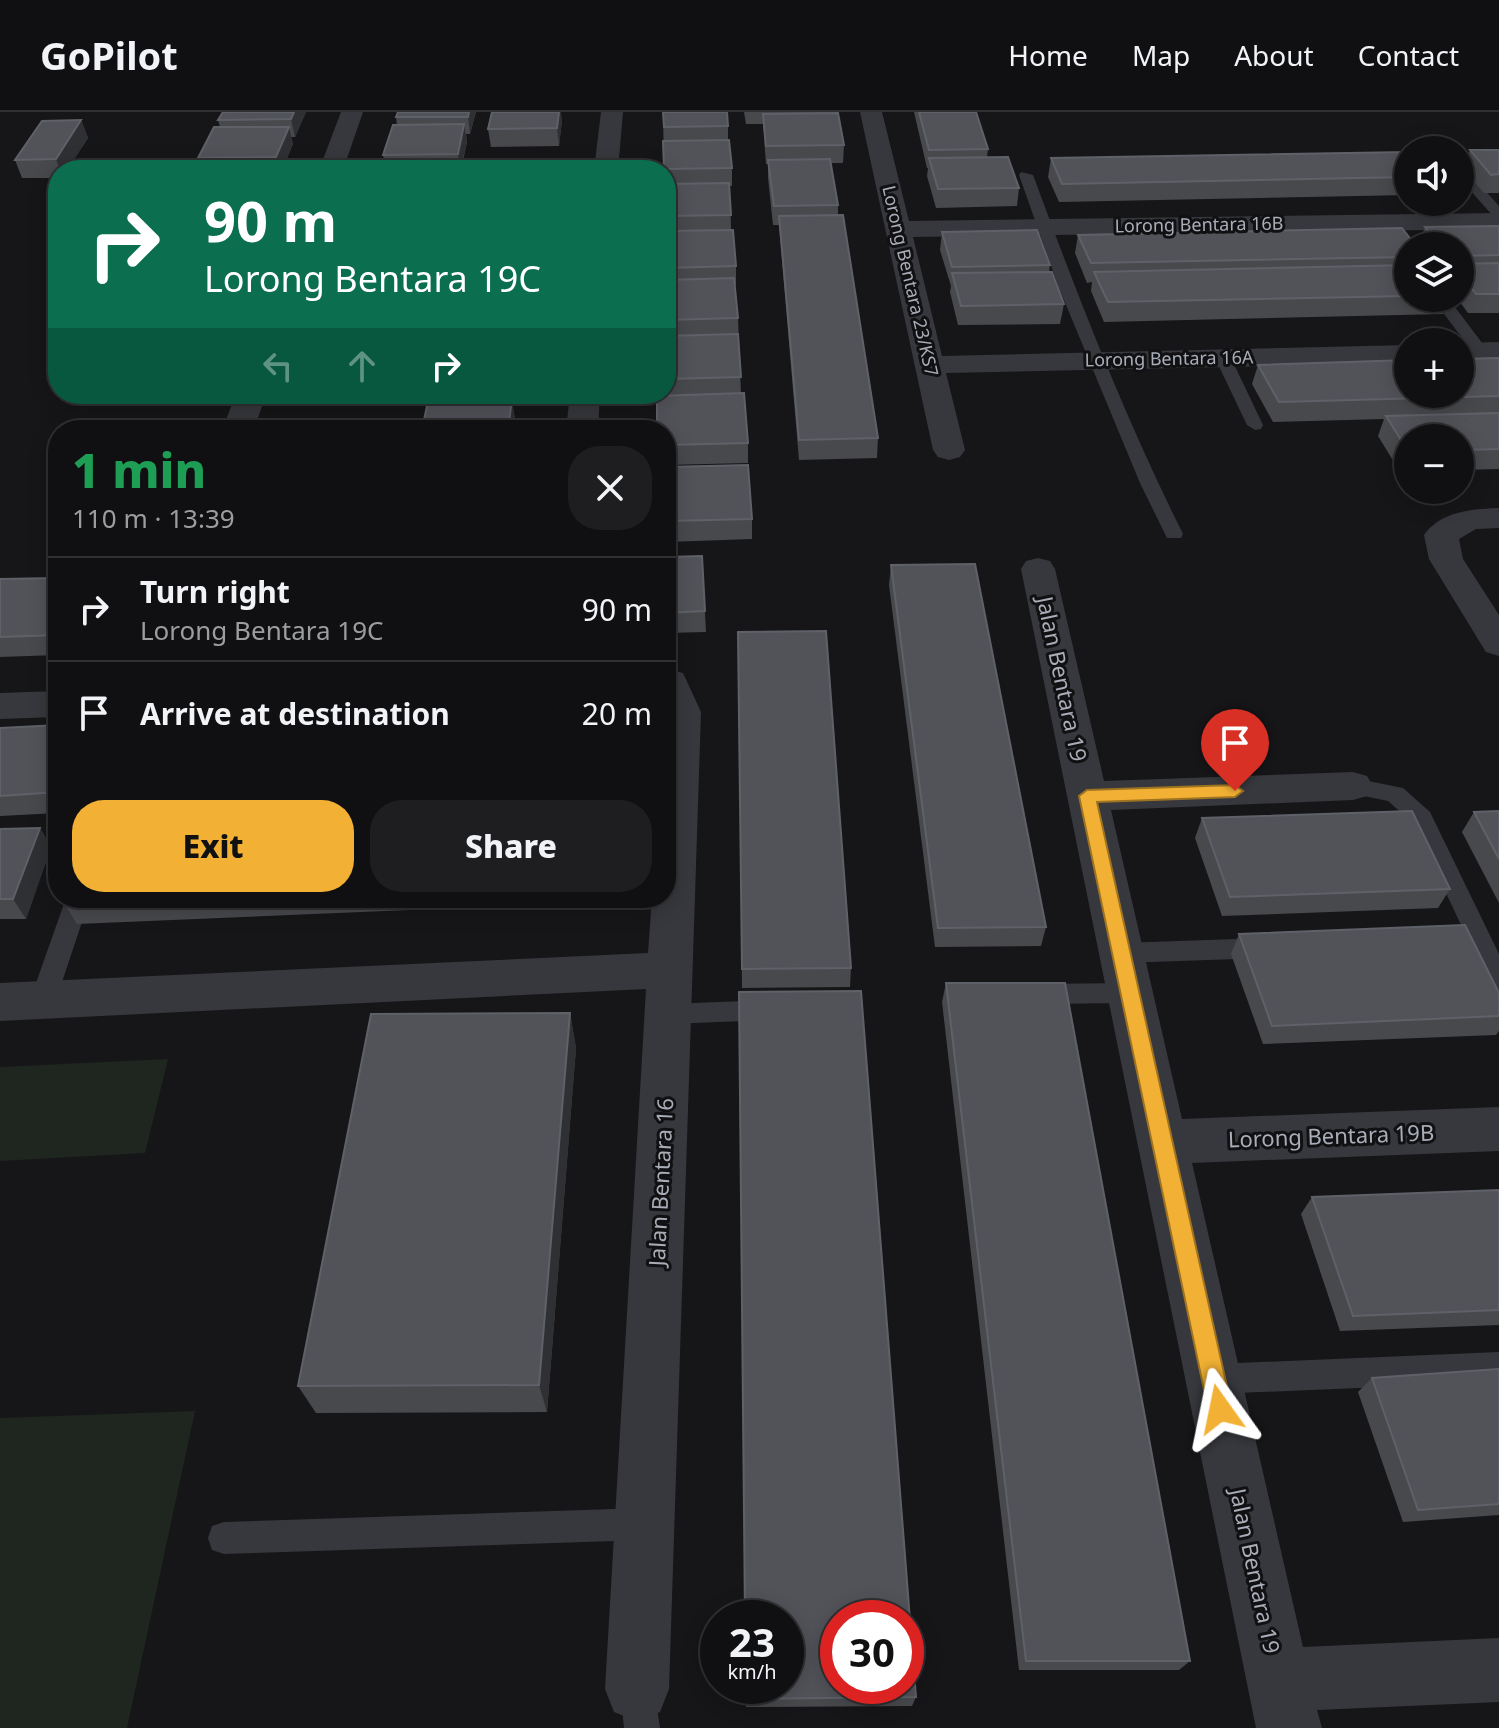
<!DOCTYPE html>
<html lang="en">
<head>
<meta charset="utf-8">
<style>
	body { margin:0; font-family:"Noto Sans",sans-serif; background:#1e1e20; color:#f1f3f6; height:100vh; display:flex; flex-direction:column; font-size:30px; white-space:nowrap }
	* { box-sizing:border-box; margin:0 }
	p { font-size:26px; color:#9c9d9f }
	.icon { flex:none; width:44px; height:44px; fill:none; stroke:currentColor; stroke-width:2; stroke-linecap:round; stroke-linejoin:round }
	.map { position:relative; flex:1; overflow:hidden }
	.sheet { position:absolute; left:48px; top:308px; width:628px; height:488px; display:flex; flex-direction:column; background:#101012; border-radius:32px; box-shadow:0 4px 20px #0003,0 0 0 2px #303032 }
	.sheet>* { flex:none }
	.guide { position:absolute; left:48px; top:48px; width:628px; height:244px; border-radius:32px; box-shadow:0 4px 20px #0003,0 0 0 2px #303032; background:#0b6e4f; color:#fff; overflow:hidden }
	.tools { position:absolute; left:1394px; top:24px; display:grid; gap:16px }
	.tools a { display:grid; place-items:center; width:80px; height:80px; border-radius:50%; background:#101012; box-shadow:0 4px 20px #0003,0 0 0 2px #303032; font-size:40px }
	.speed { position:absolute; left:700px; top:1488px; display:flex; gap:16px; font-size:40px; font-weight:700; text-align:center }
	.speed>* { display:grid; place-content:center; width:104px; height:104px; border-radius:50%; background:#101012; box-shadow:0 4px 20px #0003,0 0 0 2px #303032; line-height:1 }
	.speed small { font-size:20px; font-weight:400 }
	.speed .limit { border:12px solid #d22; background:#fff; color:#111 }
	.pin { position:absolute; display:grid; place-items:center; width:68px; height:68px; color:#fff; margin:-82px -34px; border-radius:50% 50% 50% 0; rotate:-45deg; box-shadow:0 0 8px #0007 }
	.pin .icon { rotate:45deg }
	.me { position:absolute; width:88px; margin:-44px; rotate:348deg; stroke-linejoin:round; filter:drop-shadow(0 0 6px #0008) }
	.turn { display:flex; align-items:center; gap:28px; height:168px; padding:0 24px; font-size:36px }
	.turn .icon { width:104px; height:104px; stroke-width:2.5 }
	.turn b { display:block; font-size:56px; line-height:68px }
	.lanes { display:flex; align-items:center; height:76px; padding:0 24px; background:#0003; justify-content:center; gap:40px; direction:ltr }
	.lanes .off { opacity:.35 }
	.round { display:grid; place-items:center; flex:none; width:84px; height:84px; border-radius:32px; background:#1e1e20 }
	.summary { display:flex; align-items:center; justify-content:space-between; height:136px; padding:0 24px }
	h1 { font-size:48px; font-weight:800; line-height:60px; color:#1e9e55 }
	.button { display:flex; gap:16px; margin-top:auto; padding:16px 24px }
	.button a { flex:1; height:92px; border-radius:32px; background:#f2b134; color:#111; font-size:32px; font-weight:800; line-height:92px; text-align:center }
	.button a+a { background:#1e1e20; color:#f1f3f6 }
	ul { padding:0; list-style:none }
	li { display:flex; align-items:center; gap:24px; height:104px; padding:0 24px; border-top:2px solid #303032 }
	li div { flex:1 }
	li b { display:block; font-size:30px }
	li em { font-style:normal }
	header { display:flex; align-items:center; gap:48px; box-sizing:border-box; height:112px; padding:0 40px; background:#101012; border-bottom:2px solid #303032 }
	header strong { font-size:38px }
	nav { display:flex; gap:44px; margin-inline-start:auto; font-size:28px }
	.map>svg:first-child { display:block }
	.green { fill:#1e261f }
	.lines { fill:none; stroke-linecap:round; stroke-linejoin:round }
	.service { fill:#37383d; fill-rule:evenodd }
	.minor { fill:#37383d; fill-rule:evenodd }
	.wall { fill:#47494d }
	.shaded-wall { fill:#2f3033 }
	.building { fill:#525359; stroke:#5f6168; stroke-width:2; fill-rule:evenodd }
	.route { fill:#f2b134; stroke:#9d7322; stroke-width:2 }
	.labels { text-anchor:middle; stroke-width:6; stroke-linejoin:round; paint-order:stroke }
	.far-street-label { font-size:18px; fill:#a8adb8; stroke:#111113 }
	.street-label { font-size:22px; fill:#a8adb8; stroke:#111113 }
</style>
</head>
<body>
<header>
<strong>GoPilot</strong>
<nav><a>Home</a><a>Map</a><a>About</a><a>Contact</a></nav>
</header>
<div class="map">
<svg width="1499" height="1616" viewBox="0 0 1499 1616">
	<rect width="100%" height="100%" fill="#161618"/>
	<g class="green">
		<polygon points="168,947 145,1041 0,1049 0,955"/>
		<polygon points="195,1299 127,1616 0,1616 0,1306"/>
	</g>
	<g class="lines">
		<g class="service">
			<polygon points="1460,55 1465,56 1499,94 1499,106 1494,105 1460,67"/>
			<path d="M 1021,60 L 1033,63 C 1078,185 1125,306 1183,422 L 1181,426 L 1167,426 L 1140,371 L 1059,176 L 1019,63 Z"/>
			<polygon points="1432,186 1448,186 1489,240 1487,243 1475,243"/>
			<polygon points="1223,241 1231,246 1263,313 1261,317 1255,318 1247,313 1215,246"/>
			<polygon points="1353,666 1403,676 1430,700 1499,842 1499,878 1490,875 1487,868 1413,711 1388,689 1345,680 1342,674 1345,668"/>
			<polygon points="66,786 90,786 56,888 52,895 43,898 34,895 30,888"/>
			<polygon points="1266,826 1275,829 1278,836 1275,843 1266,846 1121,851 1112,848 1109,841 1112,834 1121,831"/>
			<polygon points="1130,871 1139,874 1143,881 1139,888 1130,891 1036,892 1027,889 1023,882 1027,875 1036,872"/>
			<polygon points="770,888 779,891 783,898 779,905 770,908 668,912 659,909 655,902 659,895 668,892"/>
			<polygon points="1499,1240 1499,1270 1214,1282 1203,1278 1199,1267 1203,1256 1214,1252"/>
			<polygon points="645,1396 657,1400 661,1412 657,1424 645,1428 224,1442 212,1438 208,1426 212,1414 224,1410"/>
			<polygon points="637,1560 649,1565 654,1577 660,1616 624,1616 620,1577 625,1565"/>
		</g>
		<g class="minor">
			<polygon points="341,0 363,0 343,58 319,58"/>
			<polygon points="601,0 623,0 618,58 594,58"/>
			<polygon points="860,0 882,0 909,109 1499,101 1499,117 913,125 942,244 1408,233 1408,251 946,261 965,338 960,345 949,348 938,345 933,338"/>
			<polygon points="1499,230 1499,248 1460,249 1460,231"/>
			<polygon points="236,282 266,282 254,318 222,318"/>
			<polygon points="570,282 600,282 598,318 566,318"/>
			<path d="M 1499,396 L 1499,416 L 1476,417 L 1459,427 L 1463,447 L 1499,503 L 1499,544 L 1486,540 L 1481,532 L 1429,447 L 1424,423 C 1441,399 1472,397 1499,396 Z"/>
			<polygon points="1038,446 1050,449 1055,457 1104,669 1353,660 1367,664 1373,674 1367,684 1353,688 1111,698 1182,1007 1499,995 1499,1039 1192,1051 1303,1535 1499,1526 1499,1590 1317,1598 1322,1616 1256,1616 1021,457 1026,449"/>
			<polygon points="666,557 683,561 701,600 669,1577 660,1600 637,1609 614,1600 605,1577 646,877 0,909 0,871 648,841 652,786 666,786"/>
			<polygon points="58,579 58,605 0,607 0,581"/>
		</g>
	</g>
	<g class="wall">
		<polygon points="306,0 295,25 291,25 293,32 282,58 202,58 198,46 220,15 218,8"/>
		<polygon points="476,0 470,22 466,22 467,30 461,58 386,58 383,43 397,13 396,5"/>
		<polygon points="663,0 728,14 728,28 732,56 732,74 730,74 731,118 736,154 736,173 734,173 738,206 741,282 748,331 748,351 666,353 666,318 662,282 666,282 666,58 664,58"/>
		<polygon points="744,0 828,0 844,33 843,51 831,51 838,93 838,103 878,326 877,346 799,348 779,113 773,113 768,66 768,52 766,52 763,12 746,12"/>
		<polygon points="914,0 976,0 988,37 987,45 1019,76 1017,94 936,96 927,64 928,56 927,56"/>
		<polygon points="81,8 88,26 67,58 58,58 58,66 22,66 15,48"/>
		<polygon points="562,8 559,34 491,35 488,17"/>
		<polygon points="1470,38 1499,38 1499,81 1484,81 1470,65 1464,82 1460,82 1460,51 1463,55"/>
		<polygon points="1408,40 1408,83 1059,90 1048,65 1051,46"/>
		<polygon points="1499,114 1499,201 1468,201 1457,186 1460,186 1460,134 1418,134 1425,115"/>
		<polygon points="942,120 1050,153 1049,160 1064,192 1060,212 958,213 950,180 951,174 940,138"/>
		<polygon points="1078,123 1408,134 1408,186 1450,186 1443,202 1104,210 1091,179 1092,170 1087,171 1075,141"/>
		<polygon points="1499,246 1499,357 1460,358 1460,326 1408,326 1408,360 1400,360 1378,324 1384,307 1273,310 1252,272 1258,253"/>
		<polygon points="436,282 520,282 519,291 512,291 515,307 513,318 422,318 437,289"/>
		<polygon points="666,355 752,407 752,427 666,430"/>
		<polygon points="702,444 706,520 666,521 666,445"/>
		<polygon points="891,453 1046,815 1041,834 935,835 889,473"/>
		<polygon points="58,466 58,543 0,545 0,467"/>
		<polygon points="738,520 851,856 850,875 742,876"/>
		<polygon points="58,613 58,701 0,704 0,616"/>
		<polygon points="1499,699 1499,791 1462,720 1474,700"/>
		<polygon points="1202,706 1450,777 1438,796 1222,804 1195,726"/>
		<polygon points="40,716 51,735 26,807 0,807 0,717"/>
		<polygon points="67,786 573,786 573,791 77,812 65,793"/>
		<polygon points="1239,822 1499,881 1499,919 1496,923 1263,932 1231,842"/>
		<polygon points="946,871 1190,1549 1179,1558 1019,1558 942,890"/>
		<polygon points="570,901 576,936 547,1300 316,1301 298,1274"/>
		<polygon points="1499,1078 1499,1213 1340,1219 1301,1102 1312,1085"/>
		<polygon points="1499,1257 1499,1403 1403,1410 1358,1280 1372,1266"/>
		<polygon points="745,1574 916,1585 912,1594 746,1595"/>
	</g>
	<g class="shaded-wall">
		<polygon points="294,0 306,0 295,25 291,7"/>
		<polygon points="469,0 476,0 470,22 468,5"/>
		<polygon points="559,0 561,0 562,8 559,34 557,16"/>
		<polygon points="81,8 88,26 67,58 60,58 56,47"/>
		<polygon points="464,12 467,30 460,58 458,42"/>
		<polygon points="289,15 293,32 282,58 279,58 276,45"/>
		<polygon points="512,287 515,307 513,318 508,318"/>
		<polygon points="40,716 51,735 26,807 13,787"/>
		<polygon points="570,901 576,936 547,1300 539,1273"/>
	</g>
	<g class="building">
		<polygon points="223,0 294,0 291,7 218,8"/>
		<polygon points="398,0 469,0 468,5 396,5"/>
		<polygon points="492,0 559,0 557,16 488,17"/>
		<polygon points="663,0 727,0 728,14 664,15"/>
		<polygon points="919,0 976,0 988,37 929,38"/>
		<polygon points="838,1 844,33 766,34 763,2"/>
		<polygon points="81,8 56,47 15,48 42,9"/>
		<polygon points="464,12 458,42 383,43 393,13"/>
		<polygon points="214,15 289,15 276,45 198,46"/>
		<polygon points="729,28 732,56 664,57 663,29"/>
		<polygon points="1470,38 1499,38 1499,62 1491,63"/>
		<polygon points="1408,40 1408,65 1062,72 1051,46"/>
		<polygon points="1008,45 1019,76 938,77 929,46"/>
		<polygon points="830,47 838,93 774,94 768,48"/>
		<polygon points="1460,51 1471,64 1460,64"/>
		<polygon points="729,71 731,103 666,104 666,72"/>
		<polygon points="843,103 878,326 799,328 779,104"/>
		<polygon points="1499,114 1499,143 1460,144 1460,134 1440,134 1425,115"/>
		<polygon points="1402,116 1416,134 1408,134 1408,145 1091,151 1078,123"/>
		<polygon points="733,118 736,154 666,156 666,119"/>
		<polygon points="1037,118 1050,153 952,155 942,120"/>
		<polygon points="1499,151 1499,182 1476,182 1460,161 1460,152"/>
		<polygon points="1408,153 1408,184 1108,190 1094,160"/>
		<polygon points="1052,160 1064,192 961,194 952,161"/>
		<polygon points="734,166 738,206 666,208 666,168"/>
		<polygon points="738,222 741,265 666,267 666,224"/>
		<polygon points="1499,246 1499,284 1279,290 1258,253 1408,248 1408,282 1460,282 1460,247"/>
		<polygon points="744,281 748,331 666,333 666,318 657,318 657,284"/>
		<polygon points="512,287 508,318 422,318 428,289"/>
		<polygon points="1499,301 1499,337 1460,338 1460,326 1408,326 1408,339 1386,304"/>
		<polygon points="748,353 752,407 666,409 666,355"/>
		<polygon points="702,444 705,499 666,501 666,445"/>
		<polygon points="975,452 1046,815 938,816 891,453"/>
		<polygon points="58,466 58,523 0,525 0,467"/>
		<polygon points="826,519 851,856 742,857 738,520"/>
		<polygon points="58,613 57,680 0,684 0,616"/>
		<polygon points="1412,699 1450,777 1230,785 1202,706"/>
		<polygon points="1499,699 1499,747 1474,700"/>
		<polygon points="40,716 13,787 0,787 0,717"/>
		<polygon points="67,786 220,786 65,793"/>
		<polygon points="1465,813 1499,881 1499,904 1272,914 1239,822"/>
		<polygon points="946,871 1065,871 1190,1549 1026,1549"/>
		<path d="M 861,879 L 916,1585 L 745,1587 L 745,1574 L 786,1574 L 786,1506 L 745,1506 L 739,880 ZM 838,1506 L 906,1506 L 906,1574 L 838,1574 Z"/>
		<polygon points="570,901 539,1273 298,1274 371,902"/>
		<polygon points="1499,1078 1499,1198 1353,1204 1312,1085"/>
		<polygon points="1499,1257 1499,1392 1418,1398 1372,1266"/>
	</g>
	<polygon class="route" points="1235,673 1243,679 1235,685 1097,690 1232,1297 1228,1305 1220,1309 1212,1305 1208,1297 1079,684 1087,678"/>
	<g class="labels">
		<g class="far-street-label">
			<text transform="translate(1199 113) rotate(-1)" y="6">Lorong Bentara 16B</text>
			<text transform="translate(910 169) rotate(77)" y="6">Lorong Bentara 23/KS7</text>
			<text transform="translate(1169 247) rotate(-1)" y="6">Lorong Bentara 16A</text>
		</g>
		<g class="street-label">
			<text transform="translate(1062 567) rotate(78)" y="8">Jalan Bentara 19</text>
			<text transform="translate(1331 1024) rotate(-2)" y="8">Lorong Bentara 19B</text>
			<text transform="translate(661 1070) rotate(-87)" y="8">Jalan Bentara 16</text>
			<text transform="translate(1255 1459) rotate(78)" y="8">Jalan Bentara 19</text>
		</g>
	</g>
</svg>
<div class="tools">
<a><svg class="icon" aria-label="sound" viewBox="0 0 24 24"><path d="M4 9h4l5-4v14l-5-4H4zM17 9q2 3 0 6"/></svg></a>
<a><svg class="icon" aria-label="layers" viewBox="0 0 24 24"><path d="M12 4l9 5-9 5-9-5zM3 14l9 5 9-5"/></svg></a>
<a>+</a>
<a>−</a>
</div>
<div class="speed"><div>23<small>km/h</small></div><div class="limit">30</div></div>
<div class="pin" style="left:1235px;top:679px;background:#d93025"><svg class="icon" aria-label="arrive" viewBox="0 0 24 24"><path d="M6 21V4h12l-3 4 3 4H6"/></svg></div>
<svg class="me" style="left:1220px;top:1297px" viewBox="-20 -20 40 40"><path d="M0-17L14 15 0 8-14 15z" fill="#f2b134" stroke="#fff" stroke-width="4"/></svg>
<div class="guide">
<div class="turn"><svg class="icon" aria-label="right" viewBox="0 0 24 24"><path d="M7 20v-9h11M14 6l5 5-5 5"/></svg><div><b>90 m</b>Lorong Bentara 19C</div></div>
<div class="lanes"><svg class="icon off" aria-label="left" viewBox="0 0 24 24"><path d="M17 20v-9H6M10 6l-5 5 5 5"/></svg><svg class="icon off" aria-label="ahead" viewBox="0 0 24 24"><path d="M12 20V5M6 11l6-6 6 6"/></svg><svg class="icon" aria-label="right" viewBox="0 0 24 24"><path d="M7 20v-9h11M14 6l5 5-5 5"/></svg></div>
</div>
<section class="sheet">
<div class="summary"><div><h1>1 min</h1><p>110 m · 13:39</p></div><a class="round"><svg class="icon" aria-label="close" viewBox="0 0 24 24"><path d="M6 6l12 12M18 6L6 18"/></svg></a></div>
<ul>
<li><svg class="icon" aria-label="right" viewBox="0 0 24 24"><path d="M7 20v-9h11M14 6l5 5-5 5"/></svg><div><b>Turn right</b><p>Lorong Bentara 19C</p></div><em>90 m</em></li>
<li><svg class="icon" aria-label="arrive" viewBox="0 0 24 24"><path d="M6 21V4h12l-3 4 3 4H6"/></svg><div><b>Arrive at destination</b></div><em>20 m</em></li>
</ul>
<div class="button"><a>Exit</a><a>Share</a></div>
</section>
</div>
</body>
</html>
